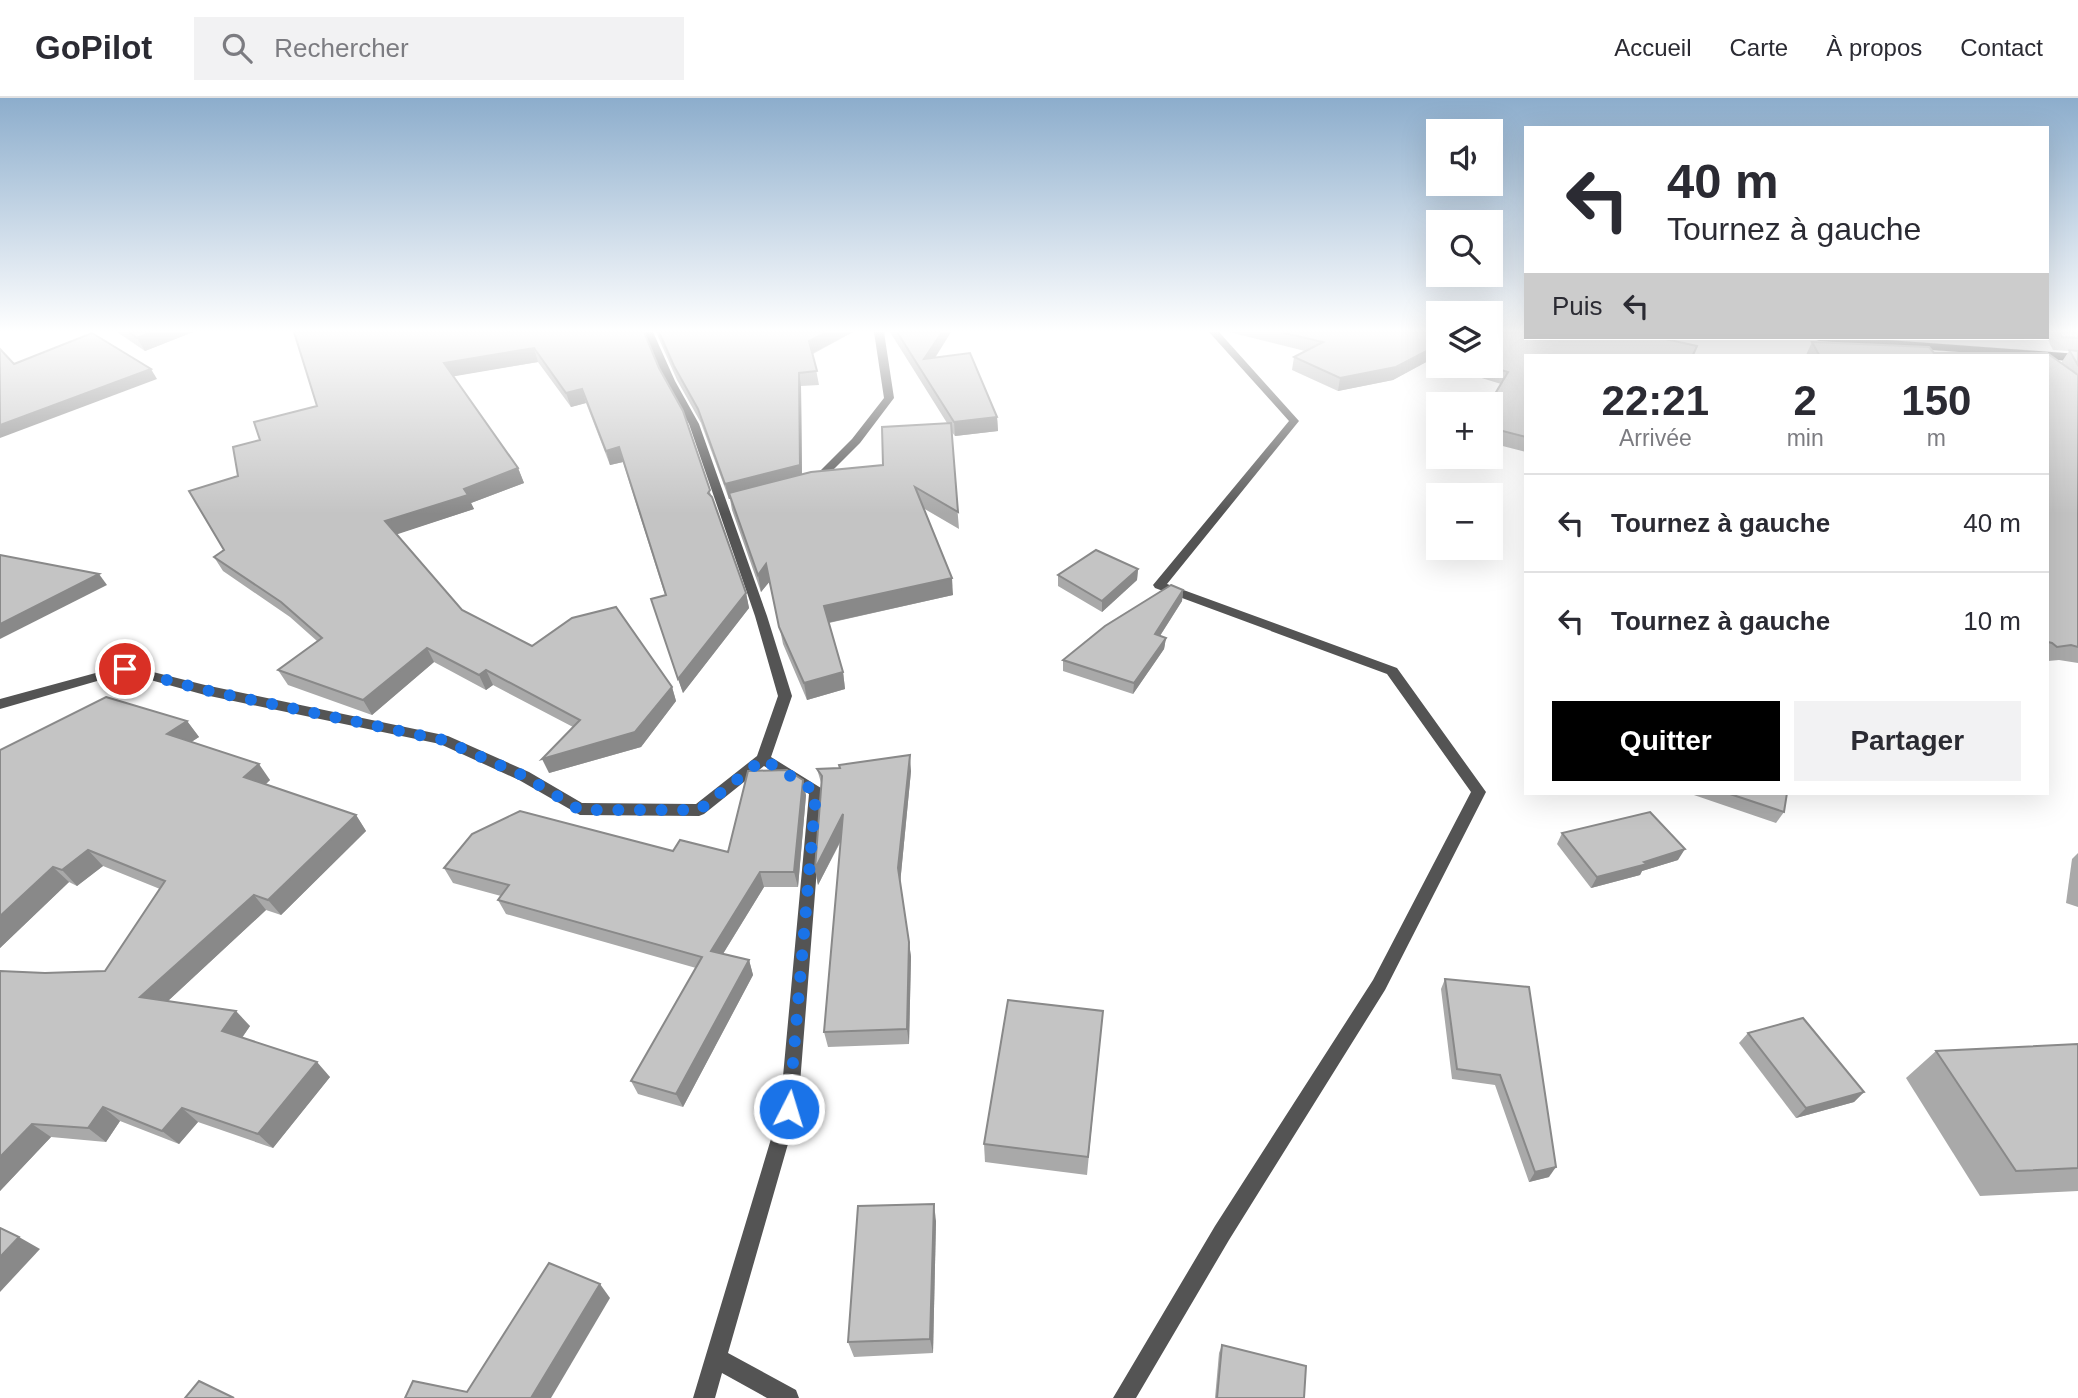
<!DOCTYPE html>
<html lang="fr">
<head>
<meta charset="utf-8">
<style>
	body { margin:0; font-family:Arial,sans-serif; background:#f2f2f3; color:#2b2b33; height:100vh; display:flex; flex-direction:column; font-size:26px; white-space:nowrap }
	* { box-sizing:border-box; margin:0 }
	p { font-size:23px; color:#7c7c81 }
	.icon { flex:none; width:38px; height:38px; fill:none; stroke:currentColor; stroke-width:2; stroke-linecap:round; stroke-linejoin:round }
	.map { position:relative; flex:1; overflow:hidden }
	.side { position:absolute; left:1524px; top:256px; width:525px; height:441px; display:flex; flex-direction:column; background:#fff; border-radius:0px; box-shadow:0 7px 28px #0002 }
	.side>* { flex:none }
	.hud { position:absolute; left:1524px; top:28px; width:525px; height:214px; border-radius:0px; box-shadow:0 7px 28px #0002; background:#fff; color:#2b2b33; overflow:hidden }
	.buttons { position:absolute; left:1426px; top:21px; display:grid; gap:14px }
	.buttons a { display:grid; place-items:center; width:77px; height:77px; border-radius:0px; background:#fff; box-shadow:0 7px 28px #0002; font-size:35px }
	.pin { position:absolute; display:grid; place-items:center; width:60px; height:60px; color:#fff; margin:-30px; border:4px solid #fff; border-radius:50%; box-shadow:0 2px 7px #0007 }
	.me { position:absolute; width:77px; margin:-38px; rotate:5deg; stroke-linejoin:round; filter:drop-shadow(0 0 5px #0008) }
	.turn { display:flex; align-items:center; gap:24px; height:147px; padding:0 28px; font-size:32px }
	.turn .icon { width:91px; height:91px; stroke-width:2.5 }
	.turn b { display:block; font-size:49px; line-height:60px }
	.then { display:flex; align-items:center; height:66px; padding:0 28px; background:#0003; gap:14px; font-size:26px }
	.eta { display:flex; justify-content:space-evenly; align-items:center; height:119px; text-align:center }
	.eta b { font-size:42px; font-weight:600; line-height:49px }
	.action { display:flex; gap:14px; margin-top:auto; padding:14px 28px }
	.action a { flex:1; height:80px; border-radius:0px; background:#000; color:#fff; font-size:28px; font-weight:600; line-height:80px; text-align:center }
	.action a+a { background:#f2f2f3; color:#2b2b33 }
	ul { padding:0; list-style:none }
	li { display:flex; align-items:center; gap:21px; height:98px; padding:0 28px; border-top:2px solid #e1e1e2 }
	li div { flex:1 }
	li b { display:block; font-size:26px }
	li em { font-style:normal }
	header { display:flex; align-items:center; gap:42px; box-sizing:border-box; height:98px; padding:0 35px; background:#fff; border-bottom:2px solid #e1e1e2 }
	header strong { font-size:33px }
	nav { display:flex; gap:38px; margin-inline-start:auto; font-size:24px }
	.search { width:490px; height:63px; background:#f2f2f3; display:flex; align-items:center; gap:18px; box-sizing:border-box; padding:0 24px; border-radius:0px; color:#7c7c81; font-size:26px }
	.map>svg:first-child { display:block }
	.lines { fill:none; stroke-linecap:round; stroke-linejoin:round }
	.primary-casing { stroke:#dbdbdb; stroke-width:1 }
	.minor { fill:#545454; fill-rule:evenodd }
	.primary { fill:#000; fill-rule:evenodd }
	.wall { fill:#a9a9a9 }
	.shaded-wall { fill:#898989 }
	.building { fill:#c4c4c4; stroke:#898989; stroke-width:2 }
	.route { stroke:#1a73e8; stroke-width:12; stroke-dasharray:0 21.6 }
</style>
</head>
<body>
<header>
<strong>GoPilot</strong>
<div class="search"><svg class="icon" aria-label="search" viewBox="0 0 24 24"><circle cx="10" cy="10" r="6"/><path d="M15 15l6 6"/></svg>Rechercher</div>
<nav><a>Accueil</a><a>Carte</a><a>À propos</a><a>Contact</a></nav>
</header>
<div class="map">
<svg width="2078" height="1300" viewBox="0 0 2078 1300">
	<rect width="100%" height="100%" fill="#fff"/>
	<g class="lines">
		<g class="primary-casing">
			<polygon id="primary" points="1813,240 1861,240 2078,256 2078,264 2048,261 2048,257 1997,257 1819,243"/>
		</g>
		<g class="minor">
			<polygon points="643,234 653,234 675,283 699,326 767,518 792,598 771,659 821,690 823,694 798,1011 728,1255 796,1292 799,1300 767,1300 722,1275 715,1300 693,1300 780,1011 809,696 764,668 704,716 699,718 580,717 519,682 440,646 205,597 125,575 0,611 0,601 125,567 205,587 448,638 529,674 582,705 696,706 757,658 778,598 755,518 689,326 665,283"/>
			<polygon points="874,234 884,234 894,300 860,345 818,387 810,387 810,383 852,341 884,300"/>
			<polygon points="1209,234 1219,234 1299,323 1167,486 1397,570 1486,694 1385,892 1229,1142 1136,1300 1113,1300 1215,1128 1373,882 1471,694 1387,576 1155,490 1153,487 1289,323"/>
		</g>
		<use href="#primary" class="primary"/>
	</g>
	<g class="wall">
		<polygon points="117,234 193,234 145,253"/>
		<polygon points="294,234 644,234 712,399 746,495 749,510 683,595 651,501 665,497 623,364 610,367 586,305 571,309 538,264 453,278 518,370 524,385 471,405 474,411 396,436 462,512 532,548 672,589 676,603 641,649 549,675 573,629 493,587 486,592 434,564 372,617 288,587 278,572 317,543 290,519 223,473 214,459 224,452 238,378 260,342 317,308"/>
		<polygon points="656,234 853,234 813,256 819,287 801,288 802,376 883,367 947,325 890,234 951,234 935,260 997,319 998,333 955,338 951,333 959,431 923,410 953,497 829,525 843,574 845,591 807,602 783,546 770,483 761,494 732,412 730,401 729,401 701,325 677,282"/>
		<polygon points="1229,234 1438,234 1438,266 1428,263 1393,282 1338,293 1292,272 1294,259 1305,253"/>
		<polygon points="2048,234 2078,234 2078,565 2059,562 2048,563 2048,257 1806,257 1812,244 1929,249 1934,255 2047,255 2061,265 2069,253 2053,252 2047,240"/>
		<polygon points="1526,257 1526,354 1491,345 1491,306 1501,286 1443,268 1491,268"/>
		<polygon points="1138,471 1137,482 1102,514 1058,488 1058,477"/>
		<polygon points="1183,492 1182,503 1160,538 1166,540 1164,551 1133,596 1063,573 1063,562"/>
		<polygon points="187,623 199,639 191,644 270,682 266,686 356,717 366,733 281,817 266,812 168,903 250,928 242,940 330,979 273,1050 198,1024 179,1046 120,1023 106,1044 51,1039 0,1093 0,873 45,875 105,873 160,791 103,768 77,788 69,784 0,850 0,652"/>
		<polygon points="839,667 911,673 900,786 911,859 909,946 828,949 824,934 841,743 818,787 815,771 822,688 817,671 839,670"/>
		<polygon points="1688,695 1787,695 1784,714 1776,725"/>
		<polygon points="806,697 798,789 764,789 723,856 749,862 753,877 683,1009 638,996 631,983 696,870 506,816 498,802 501,798 453,785 444,770 673,753 728,754"/>
		<polygon points="1562,735 1678,762 1642,773 1640,777 1591,790 1557,746"/>
		<polygon points="2078,755 2078,809 2066,805 2072,761"/>
		<polygon points="1445,881 1529,889 1549,1079 1529,1084 1495,987 1452,981 1441,891"/>
		<polygon points="1101,932 1087,1077 985,1064 984,1046"/>
		<polygon points="1748,935 1864,994 1854,1004 1796,1020 1739,945"/>
		<polygon points="2078,946 2078,1093 1980,1098 1906,980 1936,953"/>
		<polygon points="936,1123 933,1255 854,1259 848,1244"/>
		<polygon points="1222,1247 1304,1300 1215,1300 1219,1255"/>
	</g>
	<g class="shaded-wall">
		<polygon points="151,234 193,234 145,253 137,240"/>
		<polygon points="827,234 853,234 811,256 809,243"/>
		<polygon points="942,234 951,234 925,275 924,261"/>
		<polygon points="534,250 538,264 450,279 444,265"/>
		<polygon points="1432,250 1428,263 1393,282 1338,293 1340,280"/>
		<polygon points="151,271 157,281 0,340 0,327"/>
		<polygon points="799,275 801,288 802,382 729,395 730,401 729,401 725,386"/>
		<polygon points="582,291 586,305 571,309 566,295"/>
		<polygon points="997,319 998,333 955,338 954,324"/>
		<polygon points="619,349 623,364 610,367 606,353"/>
		<polygon points="518,370 524,385 471,405 474,411 392,438 385,423"/>
		<polygon points="766,466 770,483 761,494 758,477"/>
		<polygon points="1138,471 1137,482 1102,514 1102,503"/>
		<polygon points="99,476 107,487 0,541 0,526"/>
		<polygon points="952,480 953,497 827,525 824,508"/>
		<polygon points="1183,492 1182,503 1154,547 1155,536"/>
		<polygon points="746,495 749,510 683,595 678,581"/>
		<polygon points="1166,540 1164,551 1133,596 1134,585"/>
		<polygon points="427,550 434,564 372,617 363,602"/>
		<polygon points="486,572 493,587 486,592 479,577"/>
		<polygon points="843,574 845,591 807,602 804,585"/>
		<polygon points="672,589 676,603 641,649 549,675 542,661"/>
		<polygon points="187,623 199,639 179,652 167,636"/>
		<polygon points="910,657 911,673 900,786 898,770"/>
		<polygon points="259,666 270,682 256,695 244,679"/>
		<polygon points="803,682 806,697 798,789 794,774"/>
		<polygon points="843,716 846,732 818,787 815,771"/>
		<polygon points="356,717 366,733 281,817 268,802"/>
		<polygon points="1685,751 1678,762 1642,773 1640,777 1591,790 1597,779"/>
		<polygon points="88,752 103,768 77,788 62,772"/>
		<polygon points="53,769 69,784 0,850 0,818"/>
		<polygon points="760,774 764,789 716,867 711,853"/>
		<polygon points="254,797 266,812 156,914 140,899"/>
		<polygon points="909,844 911,859 909,946 907,931"/>
		<polygon points="749,862 753,877 683,1009 676,996"/>
		<polygon points="236,913 250,928 236,948 222,933"/>
		<polygon points="317,964 330,979 273,1050 258,1036"/>
		<polygon points="1864,994 1854,1004 1796,1020 1806,1010"/>
		<polygon points="103,1009 120,1023 106,1044 88,1030"/>
		<polygon points="182,1010 198,1024 179,1046 162,1033"/>
		<polygon points="32,1026 51,1039 0,1093 0,1059"/>
		<polygon points="1556,1069 1549,1079 1529,1084 1535,1074"/>
		<polygon points="934,1106 936,1123 933,1255 930,1241"/>
		<polygon points="19,1139 40,1151 0,1194 0,1159"/>
		<polygon points="600,1186 610,1200 551,1300 531,1300"/>
	</g>
	<g class="building">
		<polygon points="129,234 151,234 137,240"/>
		<polygon points="294,234 644,234 659,270 683,313 710,392 708,395 712,399 746,495 678,581 651,501 666,497 619,349 606,353 582,291 566,295 534,250 444,265 518,370 464,391 468,397 385,423 462,512 532,548 572,520 616,509 672,589 635,634 542,661 580,622 486,572 479,577 427,550 363,602 278,572 322,540 281,504 214,459 224,452 189,393 238,378 233,349 260,342 254,324 317,308"/>
		<polygon points="659,234 827,234 809,243 817,273 799,275 800,367 725,386 698,311 674,268"/>
		<polygon points="897,234 942,234 924,261 970,255 997,319 954,324"/>
		<polygon points="1280,234 1438,234 1438,253 1432,250 1396,269 1340,280 1294,259 1323,244"/>
		<polygon points="1491,234 1526,234 1526,240 1661,240 1697,248 1693,257 1526,257 1526,339 1491,330 1491,306 1489,306 1508,274 1488,268 1491,268"/>
		<polygon points="2059,234 2078,234 2078,240 2062,239"/>
		<polygon points="92,235 151,271 0,327 0,251 14,266"/>
		<polygon points="1812,244 1929,249 1934,255 2047,255 2078,277 2078,549 2071,547 2057,549 2052,545 2048,544 2048,257 1819,257"/>
		<polygon points="2069,252 2078,253 2078,267"/>
		<polygon points="951,325 958,414 915,389 952,480 824,508 843,574 804,585 779,529 766,466 758,477 729,395 811,374 883,367 882,329"/>
		<polygon points="1096,452 1138,471 1102,503 1058,477"/>
		<polygon points="0,457 99,476 0,526"/>
		<polygon points="1171,487 1183,492 1155,536 1166,540 1134,585 1063,562 1105,528"/>
		<polygon points="106,599 187,623 167,636 259,666 244,679 356,717 268,802 254,797 140,899 236,913 222,933 317,964 258,1036 182,1010 162,1033 103,1009 88,1030 32,1026 0,1059 0,873 45,875 105,873 165,783 88,752 62,772 53,769 0,818 0,652"/>
		<polygon points="910,657 898,770 909,844 907,931 824,934 843,716 815,771 822,678 817,671 840,670 839,667"/>
		<polygon points="787,672 803,682 794,774 760,774 711,853 749,862 676,996 631,983 702,859 498,802 509,787 444,770 472,736 520,713 673,753 680,742 728,754 748,673"/>
		<polygon points="1727,695 1787,695 1784,714"/>
		<polygon points="1650,714 1685,751 1644,764 1647,766 1597,779 1562,735"/>
		<polygon points="1445,881 1529,889 1556,1069 1535,1074 1500,977 1457,971"/>
		<polygon points="1008,902 1103,913 1088,1059 984,1046"/>
		<polygon points="1803,920 1864,994 1806,1010 1748,935"/>
		<polygon points="2078,946 2078,1070 2016,1073 1936,953"/>
		<polygon points="934,1106 930,1241 848,1244 858,1108"/>
		<polygon points="0,1130 19,1139 0,1159"/>
		<polygon points="549,1165 600,1186 531,1300 405,1300 413,1283 467,1294"/>
		<polygon points="1222,1247 1306,1268 1304,1300 1217,1300"/>
		<polygon points="199,1283 234,1300 185,1300"/>
	</g>
	<linearGradient id="sky" x2="0" y2="1"><stop stop-color="#8cadcc"/><stop offset="0.56" stop-color="#fff"/><stop offset="1" stop-color="#fff" stop-opacity="0"/></linearGradient>
	<rect width="2078" height="416" fill="url(#sky)"/>
	<g class="lines">
		<polyline class="route" points="125,571 205,592 443,642 524,678 580,712 699,712 763,661 816,694 789,1011"/>
	</g>
</svg>
<div class="buttons">
<a><svg class="icon" aria-label="sound" viewBox="0 0 24 24"><path d="M4 9h4l5-4v14l-5-4H4zM17 9q2 3 0 6"/></svg></a>
<a><svg class="icon" aria-label="search" viewBox="0 0 24 24"><circle cx="10" cy="10" r="6"/><path d="M15 15l6 6"/></svg></a>
<a><svg class="icon" aria-label="layers" viewBox="0 0 24 24"><path d="M12 4l9 5-9 5-9-5zM3 14l9 5 9-5"/></svg></a>
<a>+</a>
<a>−</a>
</div>
<div class="pin" style="left:125px;top:571px;background:#d93025"><svg class="icon" aria-label="arrive" viewBox="0 0 24 24"><path d="M6 21V4h12l-3 4 3 4H6"/></svg></div>
<svg class="me" style="left:789px;top:1011px" viewBox="-20 -20 40 40"><circle r="17" fill="#1a73e8" stroke="#fff" stroke-width="3"/><path d="M0-11L8 9 0 5-8 9z" fill="#fff"/></svg>
<div class="hud">
<div class="turn"><svg class="icon" aria-label="left" viewBox="0 0 24 24"><path d="M17 20v-9H6M10 6l-5 5 5 5"/></svg><div><b>40 m</b>Tournez à gauche</div></div>
<div class="then">Puis<svg class="icon" aria-label="left" viewBox="0 0 24 24"><path d="M17 20v-9H6M10 6l-5 5 5 5"/></svg></div>
</div>
<section class="side">
<div class="eta">
<div><b>22:21</b><p>Arrivée</p></div>
<div><b>2</b><p>min</p></div>
<div><b>150</b><p>m</p></div>
</div>
<ul>
<li><svg class="icon" aria-label="left" viewBox="0 0 24 24"><path d="M17 20v-9H6M10 6l-5 5 5 5"/></svg><div><b>Tournez à gauche</b></div><em>40 m</em></li>
<li><svg class="icon" aria-label="left" viewBox="0 0 24 24"><path d="M17 20v-9H6M10 6l-5 5 5 5"/></svg><div><b>Tournez à gauche</b></div><em>10 m</em></li>
</ul>
<div class="action"><a>Quitter</a><a>Partager</a></div>
</section>
</div>
</body>
</html>
